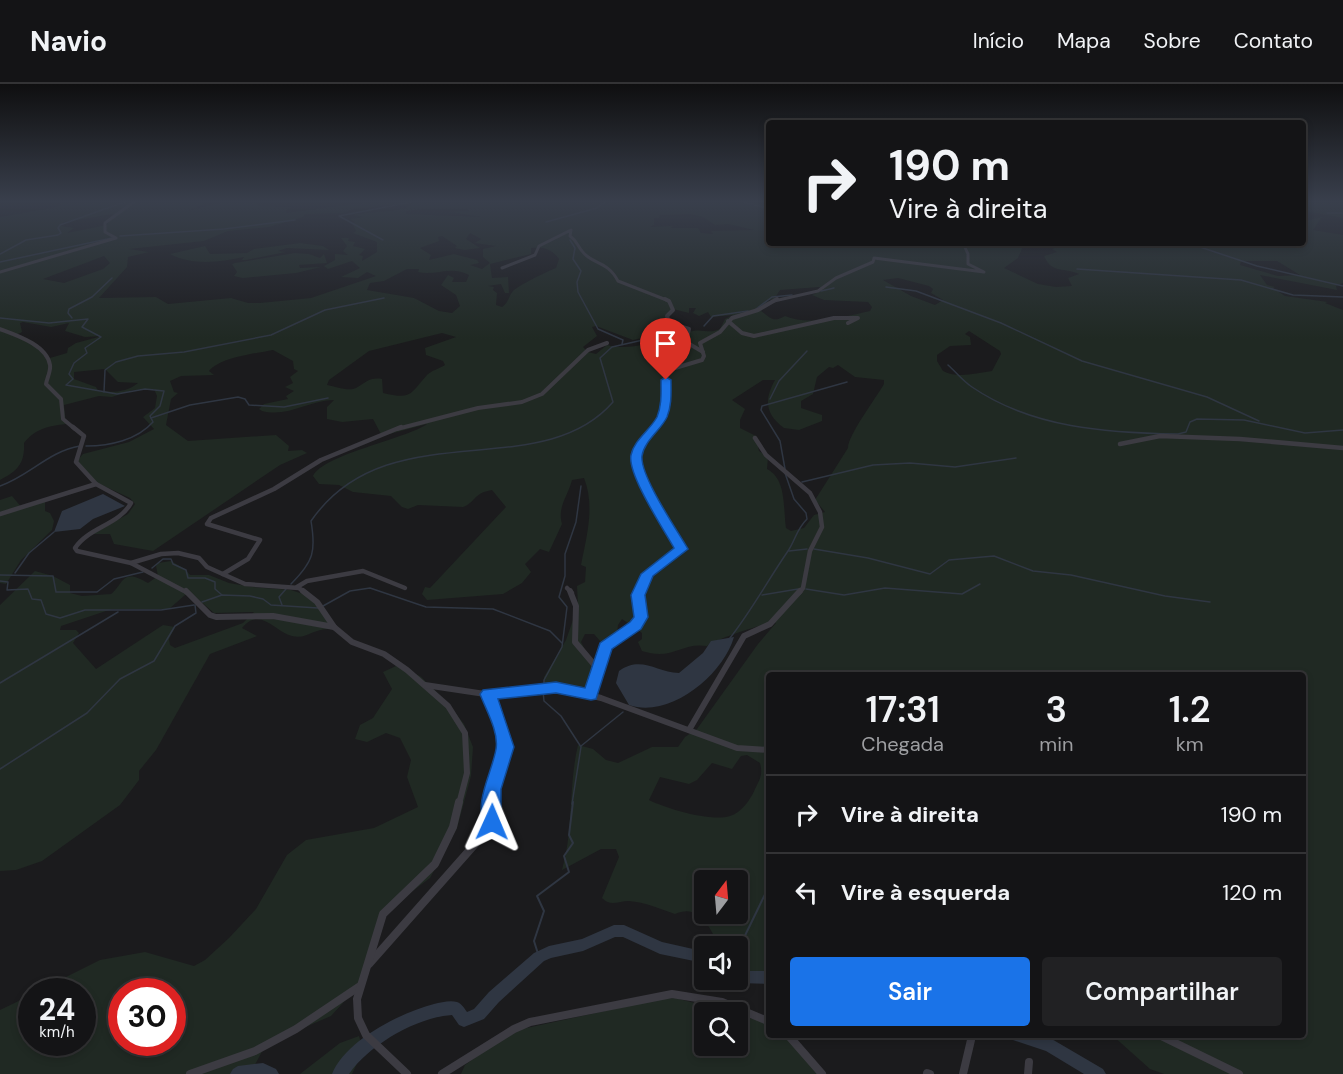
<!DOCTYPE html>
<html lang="pt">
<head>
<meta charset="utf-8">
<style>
	body { margin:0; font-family:"DM Sans",sans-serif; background:#212123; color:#f1f3f6; height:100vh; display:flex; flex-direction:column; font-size:22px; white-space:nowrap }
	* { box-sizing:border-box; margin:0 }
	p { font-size:20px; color:#9d9ea1 }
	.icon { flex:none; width:33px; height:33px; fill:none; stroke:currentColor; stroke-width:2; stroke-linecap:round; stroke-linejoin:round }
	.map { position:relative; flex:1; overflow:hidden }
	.panel { position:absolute; left:766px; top:588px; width:540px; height:366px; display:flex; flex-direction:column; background:#141416; border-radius:6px; box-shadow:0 3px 9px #0003,0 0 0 2px #333335 }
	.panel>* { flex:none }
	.top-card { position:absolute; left:766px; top:36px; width:540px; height:126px; border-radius:6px; box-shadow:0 3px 9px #0003,0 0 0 2px #333335; background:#141416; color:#f1f3f6; overflow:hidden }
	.needle { width:39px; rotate:16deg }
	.buttons { position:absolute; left:694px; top:786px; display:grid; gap:12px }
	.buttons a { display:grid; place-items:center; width:54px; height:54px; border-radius:6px; background:#141416; box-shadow:0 3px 9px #0003,0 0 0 2px #333335; font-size:30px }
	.speed { position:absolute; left:18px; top:894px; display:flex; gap:12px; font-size:30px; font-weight:700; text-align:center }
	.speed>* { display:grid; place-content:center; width:78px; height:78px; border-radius:50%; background:#141416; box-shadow:0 3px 9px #0003,0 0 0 2px #333335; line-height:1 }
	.speed small { font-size:15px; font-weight:400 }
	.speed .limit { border:9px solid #d22; background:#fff; color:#111 }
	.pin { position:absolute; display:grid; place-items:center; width:51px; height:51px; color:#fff; margin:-62px -26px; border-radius:50% 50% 50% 0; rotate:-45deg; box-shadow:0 0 6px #0007 }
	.pin .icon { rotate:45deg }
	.me { position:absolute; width:66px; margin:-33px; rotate:1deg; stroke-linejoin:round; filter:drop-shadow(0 0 4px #0008) }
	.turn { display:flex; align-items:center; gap:21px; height:126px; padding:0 24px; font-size:27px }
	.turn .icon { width:78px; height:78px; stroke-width:2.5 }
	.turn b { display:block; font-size:42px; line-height:51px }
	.eta { display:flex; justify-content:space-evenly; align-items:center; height:102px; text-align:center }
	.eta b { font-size:36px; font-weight:600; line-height:42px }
	.primary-button { display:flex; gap:12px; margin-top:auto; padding:12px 24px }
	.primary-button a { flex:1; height:69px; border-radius:6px; background:#1a73e8; color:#fff; font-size:24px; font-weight:600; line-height:69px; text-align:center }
	.primary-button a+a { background:#212123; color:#f1f3f6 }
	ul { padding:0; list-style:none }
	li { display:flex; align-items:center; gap:18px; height:78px; padding:0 24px; border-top:2px solid #333335 }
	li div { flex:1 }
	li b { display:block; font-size:22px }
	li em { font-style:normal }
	header { display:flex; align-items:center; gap:36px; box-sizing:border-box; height:84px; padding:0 30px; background:#141416; border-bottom:2px solid #333335 }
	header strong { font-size:28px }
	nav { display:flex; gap:33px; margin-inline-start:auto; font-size:21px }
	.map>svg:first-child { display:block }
	.green { fill:#202923; fill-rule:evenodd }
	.water { fill:#2f3642 }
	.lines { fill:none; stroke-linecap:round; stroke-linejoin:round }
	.stream-far1 { stroke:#2f3642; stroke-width:1.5 }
	.stream { stroke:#2f3642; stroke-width:2 }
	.river { fill:#2f3642; fill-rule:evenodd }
	.street-far4 { stroke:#3c3b42; stroke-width:3 }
	.street-far3 { stroke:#3c3b42; stroke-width:4 }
	.street-far2 { stroke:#3c3b42; stroke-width:4.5 }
	.street-far1 { stroke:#3c3b42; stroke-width:6 }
	.street { stroke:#3c3b42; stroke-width:8 }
	.route { fill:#1a73e8; stroke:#114b97; stroke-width:1.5 }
</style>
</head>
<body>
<header>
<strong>Navio</strong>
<nav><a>Início</a><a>Mapa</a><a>Sobre</a><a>Contato</a></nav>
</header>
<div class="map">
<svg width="1343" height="990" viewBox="0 0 1343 990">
	<rect width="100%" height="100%" fill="#1b1b1d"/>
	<g class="green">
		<path d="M 58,117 L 211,117 L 188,127 L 226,117 L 259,117 L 257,121 L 260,122 L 292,123 L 285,127 L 287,129 L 361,119 L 356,117 L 756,117 L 769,123 L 770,159 L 1031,159 L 1024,160 L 1018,174 L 1004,184 L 1038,200 L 1056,203 L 1072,202 L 1068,194 L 1079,190 C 1063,183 1052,190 1044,172 L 1057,168 L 1052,165 L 1057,163 L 1056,159 L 1127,159 L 1137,163 L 1141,159 L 1304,159 L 1304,137 L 1322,133 L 1313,146 L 1343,151 L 1343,199 L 1336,202 L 1337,206 L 1260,191 L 1267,201 L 1275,203 L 1273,204 L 1285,212 L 1328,218 L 1325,219 L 1343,226 L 1343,990 L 1164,990 L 1150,985 L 1112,951 L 1304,951 L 1304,591 L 770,591 L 769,889 L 749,892 L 738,885 L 738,862 L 719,862 C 710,844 700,819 675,830 C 660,825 645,818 629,817 C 618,817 611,823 602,814 L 619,773 L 616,765 L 601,765 L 562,786 C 574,745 568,703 578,661 L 593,665 L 606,676 L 618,679 L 652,663 L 678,663 L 685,653 L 697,645 L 758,560 L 776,539 C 768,537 711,557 707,562 C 681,558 673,577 642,567 L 638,558 L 642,555 L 642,549 L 622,535 L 618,541 L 617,551 L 606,559 L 601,558 L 594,550 L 585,550 L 581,558 L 593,580 L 589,611 L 543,603 L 544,593 L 566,556 L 574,533 L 578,522 L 577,502 L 585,498 L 586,483 L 581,481 C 587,451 595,422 584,394 L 572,396 C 568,412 557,423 562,440 L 549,468 L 540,465 L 525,480 L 531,488 L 522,499 L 503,510 L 427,516 L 422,510 L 425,503 L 430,504 L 506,423 L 492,406 C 473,409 475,419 463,423 L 418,421 L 408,425 L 402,423 L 391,412 L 353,408 L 339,401 L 319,400 L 313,392 C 324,370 406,355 427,340 L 382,352 L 373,335 L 342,338 L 327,335 L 327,323 L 334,316 C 310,316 287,334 262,327 L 259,325 L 264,320 L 288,315 L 286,312 L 294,307 L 285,303 L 293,299 L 290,293 L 298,287 L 294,285 L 293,277 L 273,266 C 254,270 221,273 209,287 L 214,291 L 181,292 L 170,297 L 174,308 L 178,309 L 171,315 L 166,341 L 188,357 L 276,351 L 289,362 L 288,367 L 302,366 L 307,369 L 280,381 L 153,467 L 114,460 L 110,450 L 93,450 L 128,430 L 135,420 L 130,414 L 93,397 L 77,377 L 83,370 L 129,358 L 154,345 L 143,333 L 155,324 L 157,312 L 154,305 L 133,306 L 112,313 L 99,312 L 64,321 L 66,340 C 49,342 36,344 24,359 C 25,379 18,387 0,396 L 0,133 L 57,123 L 61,121 ZM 412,119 C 407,129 372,127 353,131 L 364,133 L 350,135 L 355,138 L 352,139 L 356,147 L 353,149 L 377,158 L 377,168 L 362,177 L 363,172 L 359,171 L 365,165 L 353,162 L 355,158 L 348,157 L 349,154 L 341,154 L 347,162 L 343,167 L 348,171 L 335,170 L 335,176 L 324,182 L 328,185 L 352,177 L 360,184 L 341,193 L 358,194 L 367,188 L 376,192 L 311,214 L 260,219 L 248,219 L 231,214 L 168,220 L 156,213 L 99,214 L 127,183 L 128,173 L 149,168 L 129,165 L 204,157 L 228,147 L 269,143 L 303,133 L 305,130 L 343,129 L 354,125 ZM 425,125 L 468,125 L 469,127 L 450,128 L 482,133 L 406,130 L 406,127 ZM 113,130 L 107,141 L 67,149 L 74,144 L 61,142 L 64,138 ZM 690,130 L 703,133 L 715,141 L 728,140 L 754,146 L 711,147 L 713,150 L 701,149 L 698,144 L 671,144 L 673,142 L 650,143 L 654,141 L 654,134 L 659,134 L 660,131 ZM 470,149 L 481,155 L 475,159 L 496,162 L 483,165 L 483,173 L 490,179 L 482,185 L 470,181 L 479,179 L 477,176 L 454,170 L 429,176 L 431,171 L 420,164 L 439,157 L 438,153 L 442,152 L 457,162 L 455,164 L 464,166 L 480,164 L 466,155 ZM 531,164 C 545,162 552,166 559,175 L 556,184 C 546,188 519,201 513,207 C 508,213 509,218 502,223 L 496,221 L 497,209 L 493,206 L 494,203 L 488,202 L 501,200 L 505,209 L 509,209 L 508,193 L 492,194 L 490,180 L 531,170 ZM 104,172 L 110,179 L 103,185 L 64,199 L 43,195 ZM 1241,177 L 1277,177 L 1300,191 L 1278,192 L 1240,181 ZM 407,185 L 419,185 L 418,188 C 436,192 451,181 469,191 L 466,198 L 452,198 L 454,194 L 448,191 L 441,201 L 456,211 L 460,222 L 452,229 L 439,227 L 414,214 L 367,206 L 370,199 L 384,197 ZM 898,194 L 929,202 L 933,205 L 931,209 L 943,216 L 935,221 L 911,212 L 883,196 ZM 819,203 L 823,206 L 812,211 L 824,216 L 868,218 L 872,223 L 870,227 C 844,233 808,242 785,232 C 773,239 771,234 761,227 L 772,218 L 766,217 L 774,215 L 780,206 ZM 689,224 L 696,224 L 693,229 L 699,232 L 708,228 L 711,233 L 733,231 L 725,235 L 720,245 C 710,250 703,245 693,247 C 663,252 637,269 607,261 L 596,270 L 588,268 L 583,263 L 597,252 L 592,243 L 596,242 L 633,256 L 672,247 L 661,241 L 668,238 L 665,232 L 673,225 L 689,229 ZM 23,238 L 51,243 L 69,239 L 65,247 L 85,253 L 102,252 L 76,259 L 68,264 L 67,269 L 50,274 L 35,261 L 16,251 L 22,248 L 20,239 ZM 969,247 L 1000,267 L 1001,270 L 992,287 C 975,289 959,295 943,287 L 937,277 L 937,271 L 950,262 L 971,261 L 970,253 L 965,250 ZM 442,249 L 456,253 L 425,264 L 426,271 L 443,277 L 445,281 C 440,284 431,287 427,291 C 410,310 412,316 383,309 L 382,295 C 369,293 366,299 356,304 C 349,308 334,302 327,301 L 329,296 L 369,267 ZM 838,281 L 855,293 L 884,296 L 884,300 C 876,314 848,351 848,364 L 815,416 L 825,428 L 814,431 L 804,444 L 791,447 L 786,444 C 783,425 787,395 767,385 L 768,373 L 759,367 L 756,352 L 740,344 L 740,336 L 745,325 L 732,316 L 763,296 L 775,296 C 764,316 765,330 784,344 L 799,346 L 822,337 L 822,331 L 801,324 L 801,317 L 813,310 L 817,293 L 829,283 L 833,284 ZM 105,285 L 118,298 L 138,299 C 127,308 113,309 98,307 L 96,303 L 74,295 L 74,288 ZM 747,671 L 760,679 C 763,690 760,695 755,705 C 751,715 741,729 730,732 C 711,738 667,725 649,716 L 660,693 L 689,700 L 697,696 L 712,679 L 732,685 L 741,672 ZM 705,796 L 738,796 L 738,830 L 705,830 Z"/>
		<polygon points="1304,117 1343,117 1343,134 1304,127"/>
		<path d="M 300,159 L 323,162 L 329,166 L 287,164 L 278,167 L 286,168 L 246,176 L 242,176 L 244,173 C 221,178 192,182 170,170 L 205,162 L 210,170 L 247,169 L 254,165 Z"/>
		<polygon points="295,169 309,170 320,174 324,170 327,179 299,181 300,184 321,183 296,189 243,194 234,192 237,188 232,180 235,179"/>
		<polygon points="12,412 22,424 45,417 45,427 50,429 54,437 52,446 21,476 6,500 0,499 0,416"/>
		<path d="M 171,477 L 185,485 L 190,491 L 209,491 L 229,499 L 252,503 L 291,506 L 309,512 L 339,546 C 313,541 310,556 292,552 C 275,548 260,522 242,544 L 257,552 L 210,570 L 156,666 L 139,687 L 139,696 L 120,721 L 42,777 L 16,786 L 0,787 L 0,521 L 35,487 L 53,492 L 70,501 L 70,509 L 82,512 L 111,510 C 124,500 121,483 148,499 L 158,492 L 156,482 L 158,479 ZM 185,511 L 193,511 L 214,529 L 254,528 L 243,539 L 175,564 L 170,561 L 169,555 L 175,543 L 163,541 L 96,585 L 73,559 L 79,549 L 76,546 L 60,546 L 61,542 L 112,525 L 169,525 Z"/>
		<path d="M 396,582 L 420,592 L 447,618 L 464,640 L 473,663 L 471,692 L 457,744 L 430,794 L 390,824 L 379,839 L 362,898 L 331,932 L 266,960 L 250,990 L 0,990 L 0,926 L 31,911 L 32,958 L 82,958 L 82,908 L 38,907 L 100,876 L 145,868 L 194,882 L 205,876 L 229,854 L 256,825 L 287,771 L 306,756 L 374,744 L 418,723 L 407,693 L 411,676 L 400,654 L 386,649 L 367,658 L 355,655 L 360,641 L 373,634 L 392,605 L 383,588 ZM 122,908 L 172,908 L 172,958 L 122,958 Z"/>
		<polygon points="675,914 730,928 705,928 705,962 738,962 738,931 769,939 770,951 792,951 824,990 461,990 465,981 484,967 522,945 660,915"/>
		<polygon points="359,952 363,967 352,990 300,990 340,959"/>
	</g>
	<g class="water">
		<polygon points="103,410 125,422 93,435 80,445 54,448 62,427"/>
		<path d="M 734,553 C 723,591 670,635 629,621 L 616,599 L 619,587 C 641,571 656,588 679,589 L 703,569 L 711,557 Z"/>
	</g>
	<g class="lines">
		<g class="stream-far1">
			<polyline points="740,117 770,125"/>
			<polyline points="1327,129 1343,129"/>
			<polyline points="546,138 597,124 606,117"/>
			<polyline points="120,152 224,145 295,136"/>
			<polyline points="383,156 339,132 417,117"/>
			<polyline points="570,156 575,164 573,175 581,187 577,198 578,208 598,245 623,256 622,260"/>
			<polyline points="1188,159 1257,182 1343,202"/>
			<polyline points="0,170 26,156 58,151 61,149 58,144 60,141 127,117"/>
			<polyline points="0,178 112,154"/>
			<polyline points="1077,185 1241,196 1293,211 1343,213"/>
			<polyline points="886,203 916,207 1001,239 1082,277 1207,313 1259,337"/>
			<polyline points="821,207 834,204"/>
			<polyline points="756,225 772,213 792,211"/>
			<path d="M 0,234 L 49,239 L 88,235 L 82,243 L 101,253 L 85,264 L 87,269 L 74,279 L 69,290 L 73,295 L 66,301 L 117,310 L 145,305 L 164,307 L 160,322 L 150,332 L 153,338 C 137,356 110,362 86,362"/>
			<polyline points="72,234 68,229 69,225 92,213 112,194"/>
			<polyline points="704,242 713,232 748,227"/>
			<path d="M 948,281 C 956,288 963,297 972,303 C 1032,344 1107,349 1178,350 L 1186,348 L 1190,338 L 1197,335 L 1244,336 L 1305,349 L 1343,346"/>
			<polyline points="104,308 105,286 116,278 138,272 184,268 271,251 325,226 384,214"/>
			<polyline points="770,315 779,297 807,267"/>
			<polyline points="151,334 190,321 238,313 245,315 249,321 284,323 328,314"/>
			<polyline points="785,385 780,357 761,326 762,322 847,298"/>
			<polyline points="802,398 873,381 910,379 955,383 1016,374"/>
			<path d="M 0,402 C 29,392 49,367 80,362"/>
			<polyline points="814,465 868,474 930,490 949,476 994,472 1033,487 1071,491 1165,512 1210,518"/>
			<polyline points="789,467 807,465"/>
			<polyline points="152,484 163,475 171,475 173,480 186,486 188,494 205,494 215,498 215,505 222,511"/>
			<polyline points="15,489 29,469 54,448"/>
			<polyline points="0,491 53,492 56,508 97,508 114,495 143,488"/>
			<polyline points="0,497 8,498 7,506 28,505 32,515 41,516 46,530 60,534 85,526 161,526 194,521"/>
			<path d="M 291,500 C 314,477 316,467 311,437 C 388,326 540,402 613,318 L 600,274 L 612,263 L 687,246"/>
			<polyline points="806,505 844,511 885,504 962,510 980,500"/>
			<polyline points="762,511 798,505"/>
			<polyline points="202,518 222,511 250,512 263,515 271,521 318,524"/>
			<polyline points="282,521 279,513 286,505"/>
			<polyline points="323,522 350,507 370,504 426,523 493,525 550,547 562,559"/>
			<path d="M 730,554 C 752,526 768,496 788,467 C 796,455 796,446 807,435 L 806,429 L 794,415 L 785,389"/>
			<polyline points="0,599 118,528"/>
			<polyline points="544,602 544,596 562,563 567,523 559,513 565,492 565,470 576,438 581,402"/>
			<polyline points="543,607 544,617 561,632 581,663 572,720"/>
			<polyline points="581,662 623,628"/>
			<polyline points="0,685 87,629 120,595 154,577 175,542 196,529 195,521"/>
		</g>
		<g class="stream">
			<polyline points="738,866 770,800"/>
			<polyline points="539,873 534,857 544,827 537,812 569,788 564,772 573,759 569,751 573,718"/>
		</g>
		<g class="river">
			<path d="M 614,841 L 624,841 L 662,858 L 702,867 L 705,869 L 705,883 L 694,877 L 660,870 L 623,853 L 615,853 L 583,867 L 551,874 L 544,877 L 499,918 L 484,935 L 464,943 L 459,941 L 452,931 C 417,933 369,961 349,990 L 332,990 C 346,956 400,929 434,920 C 441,918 451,916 457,918 C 462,920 464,924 467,928 L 474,925 L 489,908 L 534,869 L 549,862 L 582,855 Z"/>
			<polygon points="738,887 770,887 770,900 738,899 733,898 732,896 738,896"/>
			<polygon points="1011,951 1041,951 1050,954 1103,985 1106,990 1084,990 1046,967 1013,956"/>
			<polygon points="263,979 276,985 279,990 230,990 233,985 238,982"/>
		</g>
		<g class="street-far4">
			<path d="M 502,184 L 535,171 L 539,162 L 571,146 L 570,152 C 577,157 577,161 582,167 C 592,181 607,176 618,197 L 669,217"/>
			<polyline points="0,188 116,154 105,148 105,139 135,117"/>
			<polyline points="774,217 818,207 836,194 873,178 874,174 984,188 968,180 968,170 963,159"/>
		</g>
		<g class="street-far3">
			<polyline points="665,215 669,217 673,226 667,232 669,239 689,245 686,258 703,268"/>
			<polyline points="728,237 742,249 754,252 834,234 858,234 848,239"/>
			<path d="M 0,245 C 16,251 47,261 50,281 C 51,287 47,294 46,300 L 61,315 L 63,335 L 75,345"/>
			<polyline points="397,345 478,324 522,318 542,310 588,266 607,259"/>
			<path d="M 653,345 C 667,326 667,309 665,287 L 702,276 L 704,272 L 700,259 L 720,248 L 732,234 L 758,226 L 777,215"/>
		</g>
		<g class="street-far2">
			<path d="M 73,343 L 84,352 L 76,378 L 96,400 L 131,419 C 119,441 89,443 75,464 L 77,467 L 131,479 L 188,509"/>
			<polyline points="755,354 766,371 810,409 820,428 822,443 810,467 803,504 799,509"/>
			<polyline points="1120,360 1160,352 1240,355 1343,364"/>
			<polyline points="0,430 96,400"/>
			<polyline points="131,479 161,470 178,469 199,474 207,483 245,500 299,504 305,509"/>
			<polyline points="223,490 248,475 260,456 207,440 211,434 274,405 321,376 401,343"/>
			<polyline points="297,503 307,497 363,487 405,504"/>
			<polyline points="567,504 572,509"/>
			<path d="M 639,509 L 648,490 L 682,463 C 669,447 632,390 637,371 C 640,360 648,352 655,343"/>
		</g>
		<g class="street-far1">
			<polyline points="186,507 210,531 216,533 273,532 334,543 352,558 384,570 407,586 448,622 465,649 467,689 459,720"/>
			<polyline points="303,507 317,518 334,543"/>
			<polyline points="570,507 576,522 575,558 597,584"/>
			<polyline points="425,601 485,610 562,604 601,614 737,664 770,666"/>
			<polyline points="488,610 505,663 493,705 492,720"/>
			<polyline points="591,611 606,562 635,541 641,533 640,507"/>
			<polyline points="689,646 744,552 770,540 800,507"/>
		</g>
		<g class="street">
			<polyline points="369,880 491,742 492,718"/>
			<polyline points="788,951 822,990"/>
			<polyline points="1159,951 1239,990"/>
			<polyline points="927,989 930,990"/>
			<polyline points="190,990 255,967 296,945 360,902"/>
			<polyline points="407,990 366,951 358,934 357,915 383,830 435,780 453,743 459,718"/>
			<polyline points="442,990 514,945 530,938 672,910 722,918 770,938"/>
			<polyline points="963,990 971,956"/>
			<polyline points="1028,990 1029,978"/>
		</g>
	</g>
	<linearGradient id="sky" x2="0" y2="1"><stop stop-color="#0f0f10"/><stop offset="0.46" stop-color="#393f4c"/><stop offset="1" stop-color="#393f4c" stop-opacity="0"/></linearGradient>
	<rect width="1343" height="255" fill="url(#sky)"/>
	<path class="route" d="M 666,293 L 671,296 C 671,308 672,321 667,333 C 661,346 644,357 642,372 C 640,392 677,446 688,465 L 653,492 L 645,511 L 648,533 L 641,545 L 612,565 L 596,615 L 591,616 L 556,609 L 498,615 L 514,663 L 501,705 L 501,738 L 498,743 L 492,746 L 485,743 C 473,719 492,689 496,665 C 499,648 486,626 480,610 L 483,606 L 556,598 L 585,604 L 600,559 L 630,538 L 634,533 L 631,511 L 641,490 L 674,464 C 664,446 627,390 631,371 C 634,356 650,346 657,333 C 662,321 661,308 661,296 Z"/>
</svg>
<div class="buttons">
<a><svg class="needle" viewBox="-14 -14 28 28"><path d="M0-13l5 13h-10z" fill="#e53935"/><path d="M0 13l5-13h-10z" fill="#9d9ea1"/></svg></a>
<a><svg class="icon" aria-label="sound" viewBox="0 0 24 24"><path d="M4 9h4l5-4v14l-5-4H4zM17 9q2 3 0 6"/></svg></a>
<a><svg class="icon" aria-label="search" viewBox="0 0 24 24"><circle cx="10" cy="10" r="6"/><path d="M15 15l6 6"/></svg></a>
</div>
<div class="speed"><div>24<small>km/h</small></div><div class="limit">30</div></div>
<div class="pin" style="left:666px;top:296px;background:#d93025"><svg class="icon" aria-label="arrive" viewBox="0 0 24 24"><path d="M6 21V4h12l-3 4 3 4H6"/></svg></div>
<svg class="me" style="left:492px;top:738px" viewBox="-20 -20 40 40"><path d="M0-17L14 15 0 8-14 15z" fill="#1a73e8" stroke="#fff" stroke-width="4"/></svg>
<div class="top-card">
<div class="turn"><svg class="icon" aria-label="right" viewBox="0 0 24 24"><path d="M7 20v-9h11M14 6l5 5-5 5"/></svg><div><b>190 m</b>Vire à direita</div></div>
</div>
<section class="panel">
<div class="eta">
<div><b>17:31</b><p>Chegada</p></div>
<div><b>3</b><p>min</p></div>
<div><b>1.2</b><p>km</p></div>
</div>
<ul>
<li><svg class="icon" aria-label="right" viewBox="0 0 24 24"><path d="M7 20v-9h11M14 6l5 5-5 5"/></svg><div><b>Vire à direita</b></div><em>190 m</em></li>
<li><svg class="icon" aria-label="left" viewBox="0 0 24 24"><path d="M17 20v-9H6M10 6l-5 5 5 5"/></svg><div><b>Vire à esquerda</b></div><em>120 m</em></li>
</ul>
<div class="primary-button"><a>Sair</a><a>Compartilhar</a></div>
</section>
</div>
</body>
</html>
